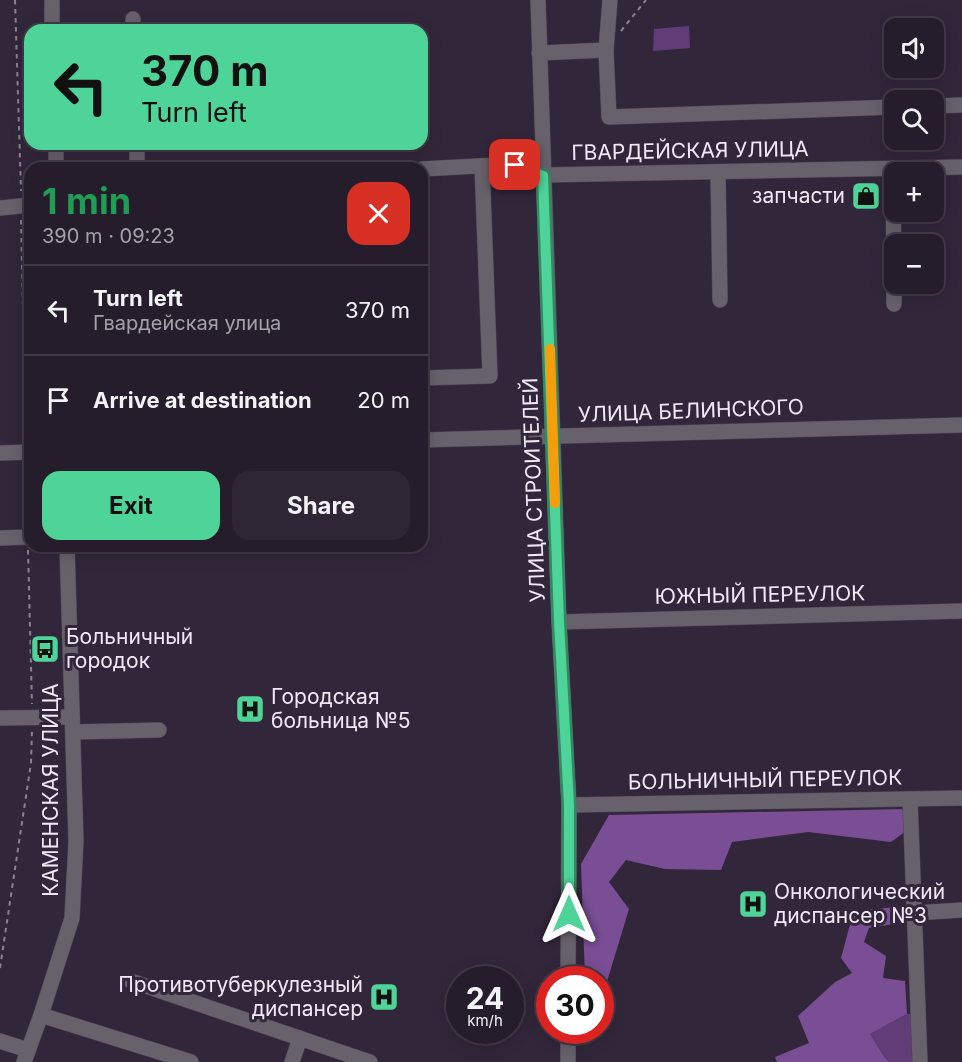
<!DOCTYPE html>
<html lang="en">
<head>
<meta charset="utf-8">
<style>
	body { margin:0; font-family:Inter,sans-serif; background:#2e2634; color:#f1f3f6; height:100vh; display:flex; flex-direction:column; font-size:22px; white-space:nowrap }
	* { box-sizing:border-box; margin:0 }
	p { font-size:20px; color:#a4a2a9 }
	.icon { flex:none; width:33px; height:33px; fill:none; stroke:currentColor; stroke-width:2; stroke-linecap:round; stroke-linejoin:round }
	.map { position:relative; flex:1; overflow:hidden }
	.panel { position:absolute; left:24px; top:162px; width:404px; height:390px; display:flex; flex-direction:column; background:#261d2c; border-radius:18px; box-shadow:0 3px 15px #0003,0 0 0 2px #423b48 }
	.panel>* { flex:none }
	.guide { position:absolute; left:24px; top:24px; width:404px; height:126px; border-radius:18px; box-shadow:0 3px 15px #0003,0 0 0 2px #423b48; background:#4ed399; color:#111; overflow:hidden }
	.controls { position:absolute; left:884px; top:18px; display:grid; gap:12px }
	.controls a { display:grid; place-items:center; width:60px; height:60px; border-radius:12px; background:#261d2c; box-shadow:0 3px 15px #0003,0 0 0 2px #423b48; font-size:30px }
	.speed { position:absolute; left:446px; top:966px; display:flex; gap:12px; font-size:30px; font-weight:700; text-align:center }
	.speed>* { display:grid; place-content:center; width:78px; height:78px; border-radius:50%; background:#261d2c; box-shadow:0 3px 15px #0003,0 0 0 2px #423b48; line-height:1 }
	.speed small { font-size:15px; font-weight:400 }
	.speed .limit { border:9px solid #d22; background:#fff; color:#111 }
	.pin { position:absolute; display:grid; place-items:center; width:51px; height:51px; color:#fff; margin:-26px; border-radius:12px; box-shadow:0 3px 9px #0006 }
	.me { position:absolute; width:66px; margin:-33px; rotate:0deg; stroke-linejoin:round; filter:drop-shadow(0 0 4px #0008) }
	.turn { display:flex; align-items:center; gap:21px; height:126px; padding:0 18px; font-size:27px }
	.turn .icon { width:78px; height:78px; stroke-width:2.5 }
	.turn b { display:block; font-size:42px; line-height:51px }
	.round { display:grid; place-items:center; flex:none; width:63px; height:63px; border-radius:18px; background:#2e2634 }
	.overview { display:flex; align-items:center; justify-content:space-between; height:102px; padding:0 18px }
	h1 { font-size:36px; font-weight:700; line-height:45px; color:#1e9e55 }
	.button { display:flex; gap:12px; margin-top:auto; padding:12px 18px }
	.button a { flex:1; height:69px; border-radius:18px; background:#4ed399; color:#111; font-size:24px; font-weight:700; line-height:69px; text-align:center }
	.button a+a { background:#2e2634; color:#f1f3f6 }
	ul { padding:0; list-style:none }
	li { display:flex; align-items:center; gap:18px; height:90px; padding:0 18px; border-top:2px solid #423b48 }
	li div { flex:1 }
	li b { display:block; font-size:22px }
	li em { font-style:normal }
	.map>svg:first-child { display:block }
	.green { fill:#613d78 }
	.forest { fill:#794e94 }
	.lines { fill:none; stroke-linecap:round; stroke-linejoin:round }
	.minor-casing { stroke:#4d4254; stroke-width:16 }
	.path { stroke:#8c8292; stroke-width:2; stroke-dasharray:4.5 4.5; stroke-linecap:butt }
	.minor { stroke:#67616b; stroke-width:15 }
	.route-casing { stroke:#338963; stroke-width:15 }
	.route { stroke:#4ed399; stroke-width:10 }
	.slow { stroke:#f59e0b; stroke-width:10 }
	.labels { text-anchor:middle; stroke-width:6; stroke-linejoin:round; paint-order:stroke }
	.street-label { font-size:21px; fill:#f0e8f5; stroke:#32273a }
	.poi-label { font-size:21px; fill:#f0e8f5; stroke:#32273a; text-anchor:start }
</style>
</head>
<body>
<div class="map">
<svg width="962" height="1062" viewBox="0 0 962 1062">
	<rect width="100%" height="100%" fill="#32273a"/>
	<g class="green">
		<polygon points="689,26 690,48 653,51 654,29"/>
		<polygon points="907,1014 914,1014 916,1062 889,1062 883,1055 870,1034"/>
	</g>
	<g class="forest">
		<polygon points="904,809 906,831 891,842 808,832 732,842 721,870 665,869 626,860 609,882 629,909 602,998 600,998 600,980 585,979 581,864 609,815"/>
		<polygon points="901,907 894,924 869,928 864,942 886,956 883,978 905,981 907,1014 870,1034 883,1055 889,1062 777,1062 775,1057 809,1043 798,1016 835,982 852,973 841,958 852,917 869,909"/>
	</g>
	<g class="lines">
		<g class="minor-casing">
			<g id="minor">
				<polyline points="52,0 52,30"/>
				<polyline points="538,0 559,622 569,805 568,980"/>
				<polyline points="610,0 606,50 609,117 894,107"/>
				<polyline points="133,19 133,30"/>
				<polyline points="539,53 606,50"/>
				<polyline points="933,106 962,105"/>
				<polyline points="56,144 56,168"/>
				<polyline points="137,144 137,168"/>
				<polyline points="893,168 894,274"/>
				<polyline points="422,169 515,164 543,175 962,167"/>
				<polyline points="718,172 720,300"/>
				<polyline points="0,208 30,205"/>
				<polyline points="894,284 894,304"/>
				<polyline points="422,378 490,376 482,166"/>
				<polyline points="422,440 962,425"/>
				<polyline points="0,453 30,452"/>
				<polyline points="0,538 30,537"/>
				<polyline points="559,622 962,611"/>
				<polyline points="0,718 72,717"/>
				<polyline points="73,732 159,730"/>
				<polyline points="910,799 920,1062"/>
				<polyline points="569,805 962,798"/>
				<polyline points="915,913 962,910"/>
				<polyline points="131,981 370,1062"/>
				<polyline points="41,1015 191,1062"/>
				<polyline points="0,1041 28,1050"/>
				<polyline points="24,1062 41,1015 72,918 76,841 67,546"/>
				<polyline points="292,1062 300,1038"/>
				<polyline points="568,1062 568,1030"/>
			</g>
		</g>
		<g class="path">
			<polyline points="15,0 21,191"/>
			<polyline points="621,31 646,0"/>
			<polyline points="21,220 26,440"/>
			<polyline points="27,466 28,524"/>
			<polyline points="28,550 32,704"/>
			<polyline points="0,968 31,763 32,730"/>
		</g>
		<use href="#minor" class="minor"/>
	</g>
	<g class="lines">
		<g class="route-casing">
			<polyline id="route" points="515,165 543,176 559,621 569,805 569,914"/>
		</g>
		<use href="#route" class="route"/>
		<polyline class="slow" points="550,349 555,503"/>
	</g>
	<defs>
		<g id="shop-square" transform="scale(1.5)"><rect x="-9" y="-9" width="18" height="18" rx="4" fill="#4ed399" stroke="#32273a"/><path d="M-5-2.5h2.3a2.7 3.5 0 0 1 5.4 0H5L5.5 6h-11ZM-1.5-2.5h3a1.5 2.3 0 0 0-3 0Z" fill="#111"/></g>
		<g id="bus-square" transform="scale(1.5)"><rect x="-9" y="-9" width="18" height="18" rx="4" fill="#4ed399" stroke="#32273a"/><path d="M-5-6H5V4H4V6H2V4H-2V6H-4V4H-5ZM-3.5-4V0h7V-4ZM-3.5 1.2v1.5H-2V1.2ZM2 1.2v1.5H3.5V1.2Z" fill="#111"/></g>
		<g id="hospital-square" transform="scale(1.5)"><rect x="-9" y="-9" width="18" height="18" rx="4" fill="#4ed399" stroke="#32273a"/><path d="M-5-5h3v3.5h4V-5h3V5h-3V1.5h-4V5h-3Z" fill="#111"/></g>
	</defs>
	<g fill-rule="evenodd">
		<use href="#shop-square" x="866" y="196"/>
		<use href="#bus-square" x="45" y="649"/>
		<use href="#hospital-square" x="250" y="709"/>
		<use href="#hospital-square" x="753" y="904"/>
		<use href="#hospital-square" x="384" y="997"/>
	</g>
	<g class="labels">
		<g class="street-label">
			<text transform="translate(690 151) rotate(-1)" y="7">ГВАРДЕЙСКАЯ УЛИЦА</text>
			<text transform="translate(691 411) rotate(-2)" y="7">УЛИЦА БЕЛИНСКОГО</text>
			<text transform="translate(534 490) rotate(-92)" y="7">УЛИЦА СТРОИТЕЛЕЙ</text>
			<text transform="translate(760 595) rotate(-1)" y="7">ЮЖНЫЙ ПЕРЕУЛОК</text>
			<text transform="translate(765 780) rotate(-1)" y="7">БОЛЬНИЧНЫЙ ПЕРЕУЛОК</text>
			<text transform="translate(51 790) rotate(-90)" y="7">КАМЕНСКАЯ УЛИЦА</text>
		</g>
		<g class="poi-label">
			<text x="845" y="203" text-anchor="end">запчасти</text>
			<text x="66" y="644">Больничный<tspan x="66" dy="24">городок</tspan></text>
			<text x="271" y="704">Городская<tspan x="271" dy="24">больница №5</tspan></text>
			<text x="774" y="899">Онкологический<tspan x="774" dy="24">диспансер №3</tspan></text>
			<text x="363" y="992" text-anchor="end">Противотуберкулезный<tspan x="363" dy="24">диспансер</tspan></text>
		</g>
	</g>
</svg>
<div class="controls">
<a><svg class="icon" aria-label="sound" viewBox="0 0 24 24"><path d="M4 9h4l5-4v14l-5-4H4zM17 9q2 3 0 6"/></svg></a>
<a><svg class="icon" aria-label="search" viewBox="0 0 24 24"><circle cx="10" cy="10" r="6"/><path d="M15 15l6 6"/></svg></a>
<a>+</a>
<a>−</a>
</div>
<div class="speed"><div>24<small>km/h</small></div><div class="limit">30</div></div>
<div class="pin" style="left:515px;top:165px;background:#d93025"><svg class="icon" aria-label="arrive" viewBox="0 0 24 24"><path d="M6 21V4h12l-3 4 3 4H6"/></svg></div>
<svg class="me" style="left:569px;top:914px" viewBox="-20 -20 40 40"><path d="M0-17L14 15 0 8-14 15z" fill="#4ed399" stroke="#fff" stroke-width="4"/></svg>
<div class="guide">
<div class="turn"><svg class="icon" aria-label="left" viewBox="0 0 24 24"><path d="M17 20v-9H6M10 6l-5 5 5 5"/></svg><div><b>370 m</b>Turn left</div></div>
</div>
<section class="panel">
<div class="overview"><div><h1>1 min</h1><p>390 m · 09:23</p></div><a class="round" style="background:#d93025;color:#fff"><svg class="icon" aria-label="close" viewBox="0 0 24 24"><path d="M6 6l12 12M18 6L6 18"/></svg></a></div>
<ul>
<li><svg class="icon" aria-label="left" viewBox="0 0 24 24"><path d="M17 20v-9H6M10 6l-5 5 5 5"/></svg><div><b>Turn left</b><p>Гвардейская улица</p></div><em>370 m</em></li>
<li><svg class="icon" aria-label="arrive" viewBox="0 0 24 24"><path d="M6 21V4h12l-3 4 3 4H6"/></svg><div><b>Arrive at destination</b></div><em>20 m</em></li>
</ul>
<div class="button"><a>Exit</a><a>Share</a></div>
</section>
</div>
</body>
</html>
